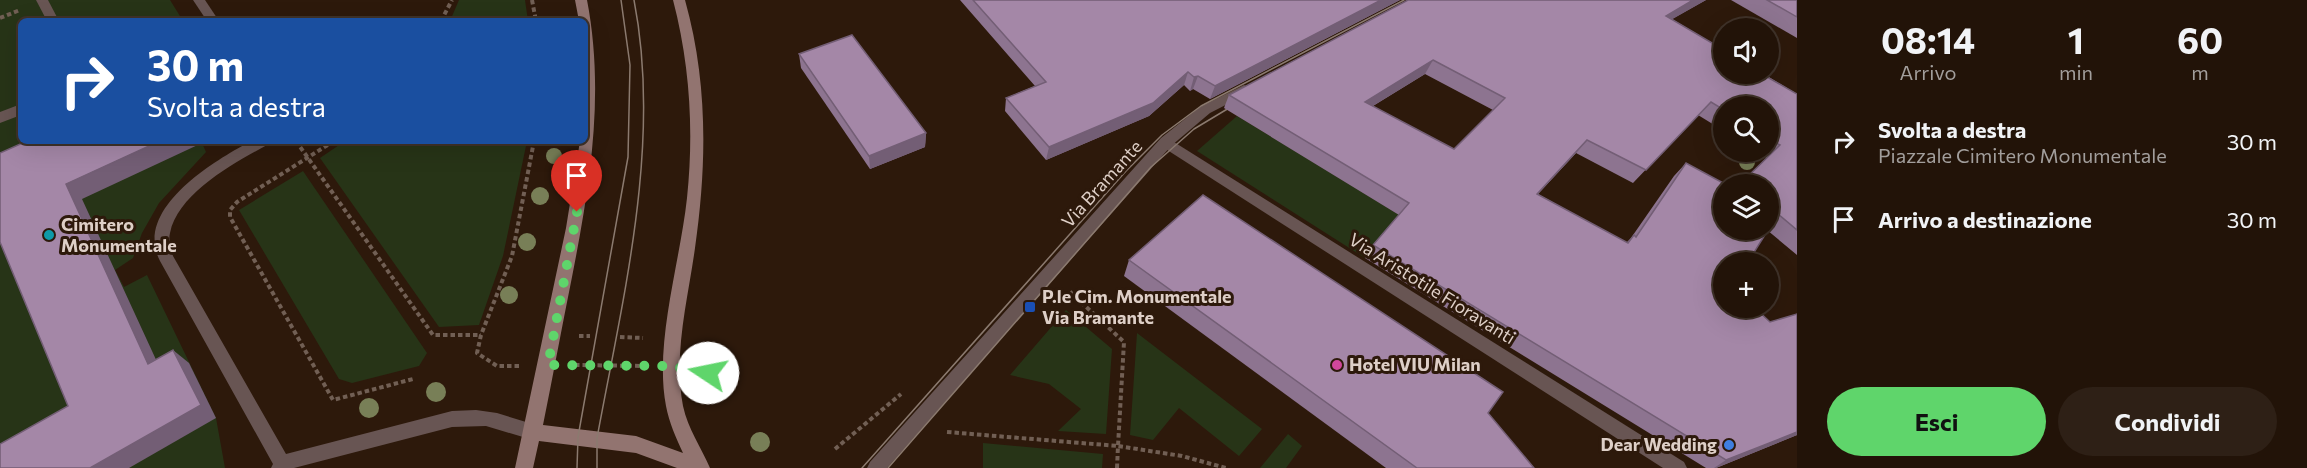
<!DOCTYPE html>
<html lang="it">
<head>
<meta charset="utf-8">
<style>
	body { margin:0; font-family:Commissioner,sans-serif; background:#2e2016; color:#f1f3f6; height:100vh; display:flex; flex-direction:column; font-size:22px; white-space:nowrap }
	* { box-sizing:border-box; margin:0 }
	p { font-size:20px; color:#a29e9c }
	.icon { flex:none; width:33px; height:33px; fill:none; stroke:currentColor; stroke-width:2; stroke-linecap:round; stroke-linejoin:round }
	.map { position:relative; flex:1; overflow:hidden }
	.drawer { display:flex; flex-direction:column; background:#221308; width:510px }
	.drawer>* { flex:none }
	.banner { position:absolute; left:18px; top:18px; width:570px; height:126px; border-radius:9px; box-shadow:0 6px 24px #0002,0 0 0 2px #3f3229; background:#1a4fa0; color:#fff; overflow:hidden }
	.fabs { position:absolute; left:1713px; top:18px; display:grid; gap:12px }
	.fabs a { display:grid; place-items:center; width:66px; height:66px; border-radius:50%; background:#221308; box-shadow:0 6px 24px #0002,0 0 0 2px #3f3229; font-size:30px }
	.pin { position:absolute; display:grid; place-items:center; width:51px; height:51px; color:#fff; margin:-62px -26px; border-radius:50% 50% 50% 0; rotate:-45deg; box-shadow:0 0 6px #0007 }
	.pin .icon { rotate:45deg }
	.me { position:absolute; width:66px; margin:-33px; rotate:281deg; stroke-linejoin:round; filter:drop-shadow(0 0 4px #0008) }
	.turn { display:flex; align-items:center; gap:21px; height:126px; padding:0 30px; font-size:27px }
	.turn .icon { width:78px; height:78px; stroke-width:2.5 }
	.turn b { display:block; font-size:42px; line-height:51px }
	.eta { display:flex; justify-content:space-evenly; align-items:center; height:102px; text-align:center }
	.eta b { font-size:36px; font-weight:700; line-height:42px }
	.action { display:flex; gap:12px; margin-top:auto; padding:12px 30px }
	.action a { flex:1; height:69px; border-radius:36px; background:#5fd56b; color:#111; font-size:24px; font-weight:700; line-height:69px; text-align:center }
	.action a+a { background:#2e2016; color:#f1f3f6 }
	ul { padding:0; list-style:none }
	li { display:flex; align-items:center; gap:18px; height:78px; padding:0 30px }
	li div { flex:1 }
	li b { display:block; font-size:22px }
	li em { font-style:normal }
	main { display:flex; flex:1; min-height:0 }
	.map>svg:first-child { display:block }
	.green { fill:#273417 }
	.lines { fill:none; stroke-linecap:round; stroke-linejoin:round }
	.path { stroke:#715f54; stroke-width:4; stroke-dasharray:4.5 3; stroke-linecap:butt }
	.service { fill:#685553; fill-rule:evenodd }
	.pedestrian { fill:#685553; fill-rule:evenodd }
	.minor { fill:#685553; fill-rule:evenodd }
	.tertiary { fill:#685553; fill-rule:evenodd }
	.secondary { fill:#927470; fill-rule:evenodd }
	.tram { stroke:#8b7a6f; stroke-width:1.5 }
	.tree { fill:#787f57 }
	.wall { fill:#8d7490; fill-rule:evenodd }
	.shaded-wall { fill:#735e75 }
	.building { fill:#a487a7; stroke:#735e75; stroke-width:1.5; fill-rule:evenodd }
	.route { stroke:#5fd56b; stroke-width:10; stroke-dasharray:0 18 }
	.culture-dot { fill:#0f9aa8; stroke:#2d190b; stroke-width:2 }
	.transit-dot { fill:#1a4fb4; stroke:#2d190b; stroke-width:2 }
	.hotel-dot { fill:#d1479c; stroke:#2d190b; stroke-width:2 }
	.shop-dot { fill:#3f7fe0; stroke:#2d190b; stroke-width:2 }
	.labels { text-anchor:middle; stroke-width:6; stroke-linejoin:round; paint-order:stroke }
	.street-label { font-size:18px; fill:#decfc7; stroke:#2d190b }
	.poi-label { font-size:18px; font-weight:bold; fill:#decfc7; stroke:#2d190b; text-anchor:start }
</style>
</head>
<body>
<main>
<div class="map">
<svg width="1797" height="468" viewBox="0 0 1797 468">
	<rect width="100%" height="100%" fill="#2d190b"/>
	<g class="green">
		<polygon points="0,0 170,0 183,21 21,21 21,141 206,141 202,143 206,152 159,203 142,233 133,258 115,270 124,287 147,275 216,418 225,468 0,468"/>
		<polygon points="459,0 525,0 528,21 450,21"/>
		<polygon points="1237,116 1401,216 1365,258 1197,151"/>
		<polygon points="345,141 527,141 503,256 479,325 439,327 320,158"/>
		<polygon points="303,171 427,353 419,366 352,383 339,379 239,210"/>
		<polygon points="1066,310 1112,349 1106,434 1058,431 1081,409 1049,384 1010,375"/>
		<polygon points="1137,333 1262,429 1239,456 1179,408 1153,440 1130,435"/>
		<polygon points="1288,434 1302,446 1286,468 1260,468"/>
		<polygon points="983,443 1103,454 1102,468 983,468"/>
	</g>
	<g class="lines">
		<g class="path">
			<polyline points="532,0 536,21"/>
			<polyline points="0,18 20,10"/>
			<polyline points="441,21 452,0"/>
			<polyline points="296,141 433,335 481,335"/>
			<polyline points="334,141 237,202 230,210 230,217 333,400 413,379"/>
			<polyline points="579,336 590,336"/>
			<polyline points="620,337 643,338"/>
			<polyline points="575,365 645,366"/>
			<polyline points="519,366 497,366 477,353 481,335 512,256 534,141"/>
			<polyline points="947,432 1118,446 1124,342 1068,290"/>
			<polyline points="835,449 901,394"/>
			<polyline points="1117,468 1118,446 1182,456 1226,468"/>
		</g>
		<g class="service">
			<polygon points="36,0 48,0 59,21 47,21"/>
			<polygon points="21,104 21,115 0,123 0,112"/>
			<path d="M 251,141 L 269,141 L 267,145 C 234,163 178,193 170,233 C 168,241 171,249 173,256 L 286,454 L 452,411 L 476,410 L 497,413 L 539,426 L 542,432 L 539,438 L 533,440 L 486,426 L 452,427 L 294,468 L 271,468 L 273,464 L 160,261 C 133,209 214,161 251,141 Z"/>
		</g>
		<polygon class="pedestrian" points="193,0 205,0 219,21 207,21"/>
		<polygon class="minor" points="1166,137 1684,462 1687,468 1663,468 1161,146 1159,142"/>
		<polygon class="tertiary" points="1244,85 1249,87 1251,90 1249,93 1210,113 1171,146 887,468 867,468 870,462 1161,138 1200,107"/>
		<path class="secondary" d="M 575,0 L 587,0 C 605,93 590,185 572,277 C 562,326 553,376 543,425 L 636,436 L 683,453 C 676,438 669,422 666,406 C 654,343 680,263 687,198 C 694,131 690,65 673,0 L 685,0 C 708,82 707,164 695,248 C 688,299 673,354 683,406 C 688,429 701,447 710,468 L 677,468 L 636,453 L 539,441 L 533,468 L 515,468 L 566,228 L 580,141 L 585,141 L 585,21 L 579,21 Z"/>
		<g class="tram">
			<polyline points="577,468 578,437 628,157 630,65 621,0"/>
			<path d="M 597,468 L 597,438 C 623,297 662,143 634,0"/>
			<polyline points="862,468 1126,171 1162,135 1201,106 1404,0"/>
			<polyline points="888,468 1151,167 1194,129 1239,102"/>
		</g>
	</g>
	<g class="tree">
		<circle cx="554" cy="156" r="8"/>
		<circle cx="1747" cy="162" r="8"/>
		<circle cx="540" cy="196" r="9"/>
		<circle cx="527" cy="242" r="9"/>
		<circle cx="509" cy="295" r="9"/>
		<circle cx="436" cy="392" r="10"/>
		<circle cx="369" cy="408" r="10"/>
		<circle cx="760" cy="442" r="10"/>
	</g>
	<g class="wall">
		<polygon points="960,0 1400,0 1210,99 1193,89 1190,91 1184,85 1149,116 1046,160 1005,111 1006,98 1035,86"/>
		<path d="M 1408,0 L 1706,0 L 1672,19 L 1797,94 L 1797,255 L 1767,230 L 1724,262 L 1724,308 L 1770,322 L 1797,314 L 1797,435 L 1716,468 L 1706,468 L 1365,258 L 1373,245 L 1399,215 L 1224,108 L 1229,95 ZM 1425,74 L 1493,110 L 1454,149 L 1373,106 ZM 1724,106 L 1768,106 L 1768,152 L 1755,152 L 1766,158 L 1768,184 L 1768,230 L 1724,230 L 1686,163 L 1674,176 L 1631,238 L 1626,243 L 1538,194 L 1576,153 L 1633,183 L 1698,115 L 1724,131 Z"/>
		<polygon points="1731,0 1797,0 1797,38"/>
		<polygon points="799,54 926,133 925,147 870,169 801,68"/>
		<polygon points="1129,260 1488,413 1534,468 1386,468 1124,276"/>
	</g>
	<g class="shaded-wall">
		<polygon points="1381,0 1400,0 1210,99 1215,86"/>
		<polygon points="1693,0 1706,0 1655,29 1666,16"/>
		<polygon points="1433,60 1425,74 1358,115 1365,102"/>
		<polygon points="1188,72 1184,85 1149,116 1046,160 1049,147"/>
		<polygon points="1198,76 1193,89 1190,91 1194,77"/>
		<polygon points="926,133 925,147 870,169 869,156"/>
		<polygon points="1587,140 1576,153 1527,206 1537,194"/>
		<polygon points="160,141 200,141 202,143 82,199 164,377 148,364 66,184"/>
		<polygon points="173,350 189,363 216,418 129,468 90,468"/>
		<polygon points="1797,432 1797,435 1716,468 1714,468 1726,460"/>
	</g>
	<g class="building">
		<polygon points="973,0 1381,0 1215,86 1198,76 1194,77 1188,72 1153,103 1049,147 1006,98 1046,82"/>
		<path d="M 1408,0 L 1693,0 L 1666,16 L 1724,50 L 1724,74 L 1762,74 L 1797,94 L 1797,230 L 1778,214 L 1768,229 L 1768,184 L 1740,184 L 1780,145 L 1768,138 L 1768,106 L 1724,106 L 1724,110 L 1711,102 L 1646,170 L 1587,140 L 1537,194 L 1628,243 L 1634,235 L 1636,237 L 1686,163 L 1725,184 L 1724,184 L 1724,230 L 1768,230 L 1748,262 L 1724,262 L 1724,308 L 1755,308 L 1770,322 L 1797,314 L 1797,432 L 1726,460 L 1373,245 L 1409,203 L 1229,95 ZM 1433,60 L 1505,98 L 1454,149 L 1365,102 Z"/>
		<polygon points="1767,0 1797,0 1797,17"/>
		<polygon points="852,35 926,133 869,156 799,54"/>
		<polygon points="27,141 160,141 66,184 148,364 173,350 201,405 90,468 0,468 0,444 68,406 0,242 0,153"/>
		<polygon points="1203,195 1503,392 1488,413 1534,468 1417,468 1129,260"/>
	</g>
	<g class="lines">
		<polyline class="route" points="577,212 548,365 670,366 708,373"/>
	</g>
	<circle class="culture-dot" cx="49" cy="235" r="6"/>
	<rect class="transit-dot" x="1024" y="301" width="12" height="12" rx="3"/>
	<circle class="hotel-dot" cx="1337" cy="365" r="6"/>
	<circle class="shop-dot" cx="1729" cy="445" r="6"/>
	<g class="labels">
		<g class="street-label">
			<text transform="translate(1102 184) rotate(-48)" y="6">Via Bramante</text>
			<text transform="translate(1432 289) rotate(32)" y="6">Via Aristotile Fioravanti</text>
		</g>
		<g class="poi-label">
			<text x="61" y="231">Cimitero<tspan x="61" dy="21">Monumentale</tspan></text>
			<text x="1042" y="303">P.le Cim. Monumentale<tspan x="1042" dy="21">Via Bramante</tspan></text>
			<text x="1349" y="371">Hotel VIU Milan</text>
			<text x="1717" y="451" text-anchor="end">Dear Wedding</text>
		</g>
	</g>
</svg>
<div class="fabs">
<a><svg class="icon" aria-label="sound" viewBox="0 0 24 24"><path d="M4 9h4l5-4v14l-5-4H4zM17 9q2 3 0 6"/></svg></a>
<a><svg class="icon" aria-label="search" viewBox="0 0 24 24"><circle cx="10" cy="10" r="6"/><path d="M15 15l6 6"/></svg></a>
<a><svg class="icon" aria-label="layers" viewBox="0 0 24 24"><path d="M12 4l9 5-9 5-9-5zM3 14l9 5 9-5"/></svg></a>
<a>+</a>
</div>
<div class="pin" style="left:577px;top:212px;background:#d93025"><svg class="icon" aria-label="arrive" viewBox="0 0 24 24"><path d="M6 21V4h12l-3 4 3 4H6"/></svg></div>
<svg class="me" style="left:708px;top:373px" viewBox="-20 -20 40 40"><circle r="19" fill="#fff"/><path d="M0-13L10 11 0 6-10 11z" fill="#5fd56b"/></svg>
<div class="banner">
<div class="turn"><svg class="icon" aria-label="right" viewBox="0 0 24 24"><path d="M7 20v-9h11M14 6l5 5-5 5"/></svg><div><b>30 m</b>Svolta a destra</div></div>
</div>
</div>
<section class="drawer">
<div class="eta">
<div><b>08:14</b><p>Arrivo</p></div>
<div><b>1</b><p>min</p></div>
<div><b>60</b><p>m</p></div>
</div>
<ul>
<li><svg class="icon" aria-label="right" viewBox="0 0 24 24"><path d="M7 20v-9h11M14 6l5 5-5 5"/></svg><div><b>Svolta a destra</b><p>Piazzale Cimitero Monumentale</p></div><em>30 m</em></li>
<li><svg class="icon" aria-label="arrive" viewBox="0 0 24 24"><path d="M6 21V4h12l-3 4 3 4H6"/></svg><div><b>Arrivo a destinazione</b></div><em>30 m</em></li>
</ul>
<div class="action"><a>Esci</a><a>Condividi</a></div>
</section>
</main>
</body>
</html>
